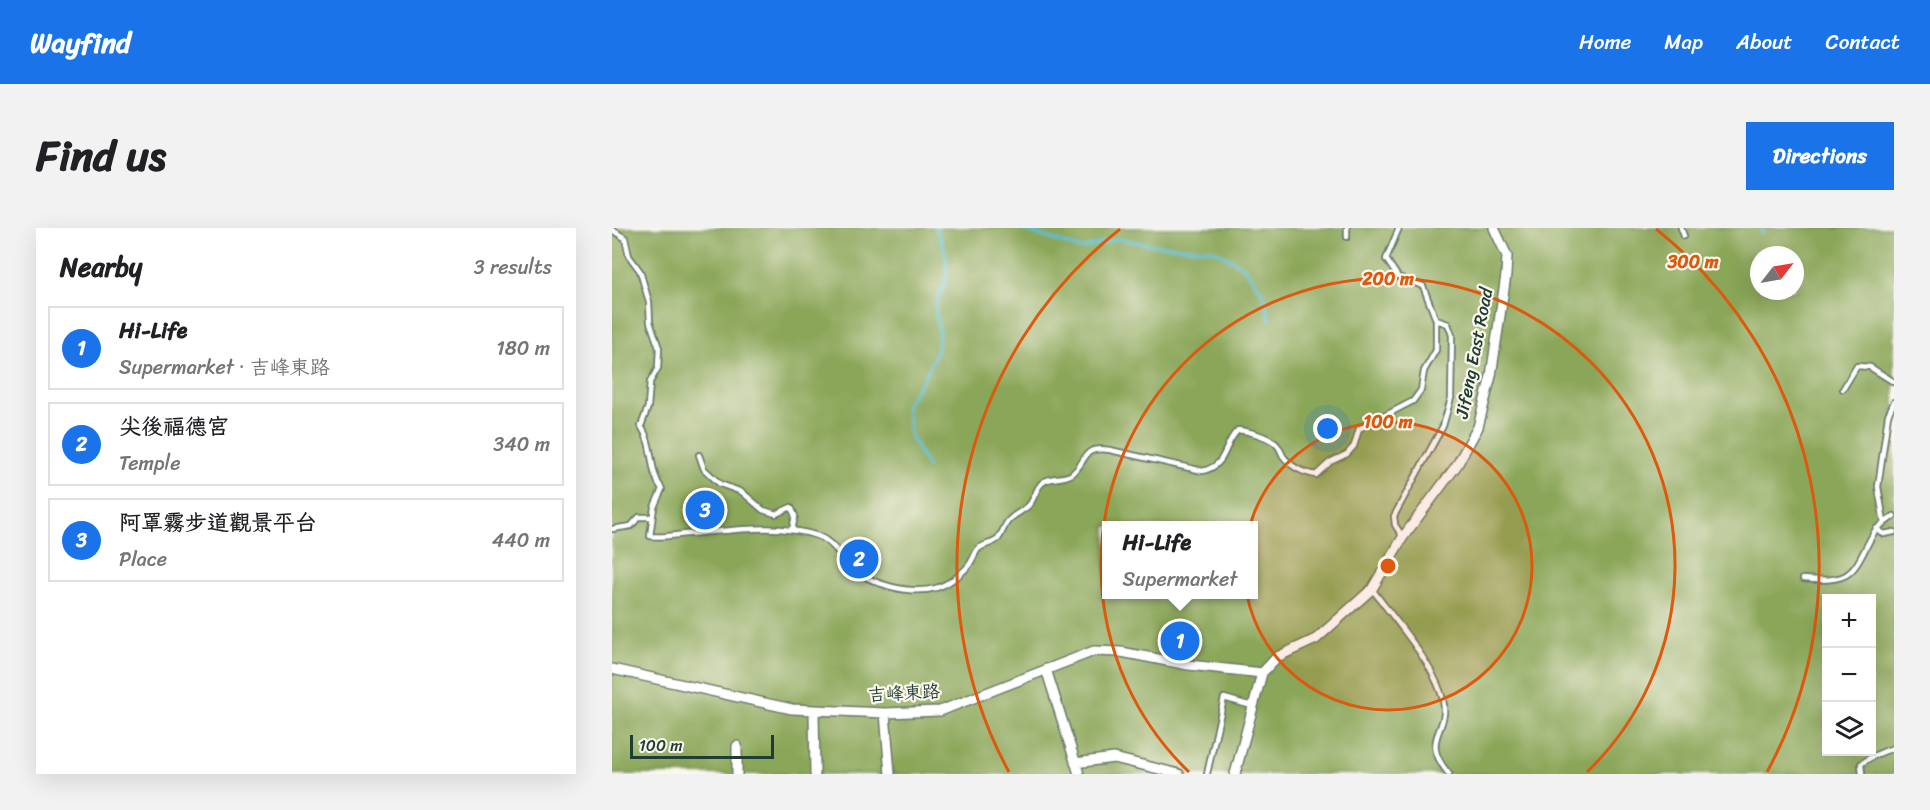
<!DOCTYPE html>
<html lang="en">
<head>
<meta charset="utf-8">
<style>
	body { margin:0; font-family:Sriracha,"LXGW WenKai TC",sans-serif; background:#f2f2f2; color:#202124 }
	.controls { position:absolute; right:18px; bottom:18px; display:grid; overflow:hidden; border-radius:0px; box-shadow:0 6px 24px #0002 }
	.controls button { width:54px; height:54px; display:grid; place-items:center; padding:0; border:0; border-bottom:2px solid #e0e0e0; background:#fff; color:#202124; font:30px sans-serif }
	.compass { position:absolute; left:1138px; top:18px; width:54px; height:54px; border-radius:50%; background:#fff; box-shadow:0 6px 24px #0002; rotate:59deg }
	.scale { position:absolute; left:18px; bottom:15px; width:144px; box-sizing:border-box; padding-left:6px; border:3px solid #1f3d34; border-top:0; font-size:16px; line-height:21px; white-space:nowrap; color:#1f3d34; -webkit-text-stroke:4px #fbf7ec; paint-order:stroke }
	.you { position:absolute; left:716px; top:201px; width:21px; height:21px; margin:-15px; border:4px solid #fff; border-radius:50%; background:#1a73e8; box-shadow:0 0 0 9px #1a73e833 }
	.badge { display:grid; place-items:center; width:39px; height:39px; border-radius:50%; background:#1a73e8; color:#fff; font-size:20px; font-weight:700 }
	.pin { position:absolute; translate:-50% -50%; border:3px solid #fff; box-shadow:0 2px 6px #0006 }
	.popup { position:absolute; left:490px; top:293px; width:156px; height:78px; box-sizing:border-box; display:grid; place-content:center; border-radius:0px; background:#fff; filter:drop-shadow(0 2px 4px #0005); font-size:20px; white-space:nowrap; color:#757577 }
	.popup b { font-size:22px; color:#202124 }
	.popup::after { content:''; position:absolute; left:50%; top:100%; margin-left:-12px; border:12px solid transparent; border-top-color:#fff }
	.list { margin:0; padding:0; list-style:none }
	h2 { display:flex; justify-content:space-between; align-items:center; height:78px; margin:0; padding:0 24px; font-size:26px }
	h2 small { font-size:20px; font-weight:400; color:#757577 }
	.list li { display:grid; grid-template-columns:39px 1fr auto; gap:18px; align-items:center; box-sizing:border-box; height:84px; margin:0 12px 12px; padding:0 12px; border:2px solid #e0e0e0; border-radius:0px }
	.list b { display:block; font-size:22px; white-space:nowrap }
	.list p { margin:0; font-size:20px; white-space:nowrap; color:#757577 }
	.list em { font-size:20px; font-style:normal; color:#757577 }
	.icon { flex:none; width:33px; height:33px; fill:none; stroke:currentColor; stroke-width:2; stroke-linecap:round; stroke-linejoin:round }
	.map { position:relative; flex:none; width:1282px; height:546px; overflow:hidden; border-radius:0px }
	header { display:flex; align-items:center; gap:36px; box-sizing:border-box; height:84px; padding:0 30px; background:#1a73e8; color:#fff }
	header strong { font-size:28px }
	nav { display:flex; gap:33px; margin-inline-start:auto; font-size:21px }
	.intro { display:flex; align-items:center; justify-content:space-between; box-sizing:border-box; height:144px; padding:0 36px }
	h1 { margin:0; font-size:42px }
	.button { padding:15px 27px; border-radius:0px; background:#1a73e8; color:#fff; font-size:21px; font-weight:700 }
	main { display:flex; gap:36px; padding:0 36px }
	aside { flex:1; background:#fff; border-radius:0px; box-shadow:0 6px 24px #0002 }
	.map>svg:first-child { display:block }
	.forest { fill:#8aa659; stroke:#547246; stroke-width:1.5; fill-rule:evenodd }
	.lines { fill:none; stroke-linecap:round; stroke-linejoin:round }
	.stream { stroke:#56bfd3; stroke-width:3 }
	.building { fill:#ee9b94 }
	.service-casing { stroke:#6a796c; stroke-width:8 }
	.minor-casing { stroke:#6a796c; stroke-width:12 }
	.service { stroke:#fff; stroke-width:4.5 }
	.minor { stroke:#fff; stroke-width:9 }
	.ring { fill:none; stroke:#de580e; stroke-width:3 }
	.labels { text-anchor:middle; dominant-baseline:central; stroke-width:4.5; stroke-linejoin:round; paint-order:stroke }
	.street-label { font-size:18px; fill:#1f3d34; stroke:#fbf7ec }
	.centre { fill:#de580e; stroke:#fbf7ec; stroke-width:3 }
	.ring-label { font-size:18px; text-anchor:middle; font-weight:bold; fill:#de580e; stroke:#fbf7ec; stroke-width:4.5; stroke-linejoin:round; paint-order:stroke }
</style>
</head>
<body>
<header>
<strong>Wayfind</strong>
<nav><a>Home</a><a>Map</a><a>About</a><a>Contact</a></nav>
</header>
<div class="intro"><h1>Find us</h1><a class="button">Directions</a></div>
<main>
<aside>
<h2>Nearby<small>3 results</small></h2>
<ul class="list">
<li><span class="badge">1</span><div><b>Hi-Life</b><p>Supermarket · 吉峰東路</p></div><em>180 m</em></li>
<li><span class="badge">2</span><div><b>尖後福德宮</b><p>Temple</p></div><em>340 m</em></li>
<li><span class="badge">3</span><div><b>阿罩霧步道觀景平台</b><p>Place</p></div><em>440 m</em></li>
</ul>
</aside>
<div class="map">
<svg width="1282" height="546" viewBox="0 0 1282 546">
	<rect width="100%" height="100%" fill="#fbf7ec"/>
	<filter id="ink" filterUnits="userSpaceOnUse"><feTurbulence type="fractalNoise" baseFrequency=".0167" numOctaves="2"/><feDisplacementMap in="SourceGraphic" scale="12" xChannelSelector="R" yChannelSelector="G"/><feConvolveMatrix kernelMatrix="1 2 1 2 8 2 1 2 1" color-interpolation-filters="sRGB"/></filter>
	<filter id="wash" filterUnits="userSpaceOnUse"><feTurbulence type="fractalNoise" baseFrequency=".008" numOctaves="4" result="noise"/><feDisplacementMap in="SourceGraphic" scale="24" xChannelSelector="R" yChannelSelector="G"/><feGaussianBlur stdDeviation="1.35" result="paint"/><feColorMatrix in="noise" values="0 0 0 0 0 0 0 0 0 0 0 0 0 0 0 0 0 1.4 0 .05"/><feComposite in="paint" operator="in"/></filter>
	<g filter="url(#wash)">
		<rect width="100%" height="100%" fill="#f6e9d3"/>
		<path class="forest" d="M0,0H1282V546H0ZM1147,27H1183V63H1147ZM494,298H642V366H494ZM1214,370H1260V524H1214Z"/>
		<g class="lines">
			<path class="stream" d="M407,0L469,21L506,11L542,17L602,22L632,39L651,65L658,92
				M1150,0V5
				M316,239L299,209L294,177C308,156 326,133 327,107C328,97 322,85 324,75C326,69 330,64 332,58C339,38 332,18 324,0"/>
		</g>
		<g id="blocks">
			<path class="building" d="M90,279L98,281V283L102,284L101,287L89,285V282L86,281Z
				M247,321L257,331L249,341L237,329Z
				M557,399L583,404L578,427L553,422Z"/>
		</g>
	</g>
	<g filter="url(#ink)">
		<use href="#blocks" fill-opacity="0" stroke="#6a796c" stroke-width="1.5"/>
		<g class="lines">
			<defs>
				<path id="service" d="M735,0V9
					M1069,0L1072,8
					M0,2L13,10L17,28L28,43L37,74L38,94L47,120L46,140L38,154L36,179L29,198C43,220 36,242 50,261L42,279L38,308C50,310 62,307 74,306C117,303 165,294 206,308C220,313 228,328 239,338C258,357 298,367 324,360C335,357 350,346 357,337C361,332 362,326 366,321C371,316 381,316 386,311C391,305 392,296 398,291C403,286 411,283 416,278C423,272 423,261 430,255C438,248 451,252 460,246C477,232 468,218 498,222L591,243C617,236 610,217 626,202C637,203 654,208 663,215C667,218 669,224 671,228C679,239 692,245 704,247L718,234L735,226L742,218L747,201L801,173L809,162L812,143L824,122V92L811,58L786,49L774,31L787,0
					M1231,161L1245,138L1258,139L1282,154
					M87,227L92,241L108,256L130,264L151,282L164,286L179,279L183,288L180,302
					M1282,288L1264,301L1272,306L1282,304
					M1272,294L1266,259L1276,187L1282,174
					M0,301L19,298L27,289H40
					M791,309L783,297L782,288L831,198L839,170L840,107L836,96L824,92
					M1191,351C1246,356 1240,342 1264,301
					M760,361C782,391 817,430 829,465C843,504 804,507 837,546
					M595,546L612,470L640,478
					M1250,546L1249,536C1259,528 1269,524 1282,520"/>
				<path id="minor" d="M0,441L180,481L273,485L328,483L482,423L509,424L577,437L650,445
					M434,441L467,546
					M202,482L203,546
					M273,485L278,546
					M125,518V546
					M463,535L502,530L567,546
					M623,546L650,445L665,429L704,411L760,361L791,309L845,237L866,199L879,148L894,47L895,28L882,0"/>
			</defs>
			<use href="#service" class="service-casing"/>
			<use href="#minor" class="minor-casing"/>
			<use href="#service" class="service"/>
			<use href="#minor" class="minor"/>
		</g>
	</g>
	<circle cx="776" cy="338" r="144" fill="#de580e" fill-opacity=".12"/>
	<g class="ring">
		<circle cx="776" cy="338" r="144"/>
		<path d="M577 544A287 287 0 1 1 975 544"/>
		<path d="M397 544A431 431 0 0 1 508 1M1044 1A431 431 0 0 1 1155 544"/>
	</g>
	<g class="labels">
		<g class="street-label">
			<text transform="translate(862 125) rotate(-79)">Jifeng East Road</text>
			<text transform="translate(292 465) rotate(-3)">吉峰東路</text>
		</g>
	</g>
	<circle cx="776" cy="338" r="9" class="centre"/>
	<g class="ring-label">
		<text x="1081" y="40">300 m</text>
		<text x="776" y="57">200 m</text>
		<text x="776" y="200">100 m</text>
	</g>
</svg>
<div class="controls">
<button>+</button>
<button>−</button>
<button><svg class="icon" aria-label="layers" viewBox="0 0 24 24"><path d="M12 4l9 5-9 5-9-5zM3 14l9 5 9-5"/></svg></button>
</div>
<svg class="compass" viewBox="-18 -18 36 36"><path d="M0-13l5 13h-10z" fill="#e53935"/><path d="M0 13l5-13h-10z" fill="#757577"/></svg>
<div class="scale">100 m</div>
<div class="you"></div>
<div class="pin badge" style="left:568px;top:413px">1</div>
<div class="popup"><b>Hi-Life</b>Supermarket</div>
<div class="pin badge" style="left:247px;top:331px">2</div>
<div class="pin badge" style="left:93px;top:282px">3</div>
</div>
</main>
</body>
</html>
